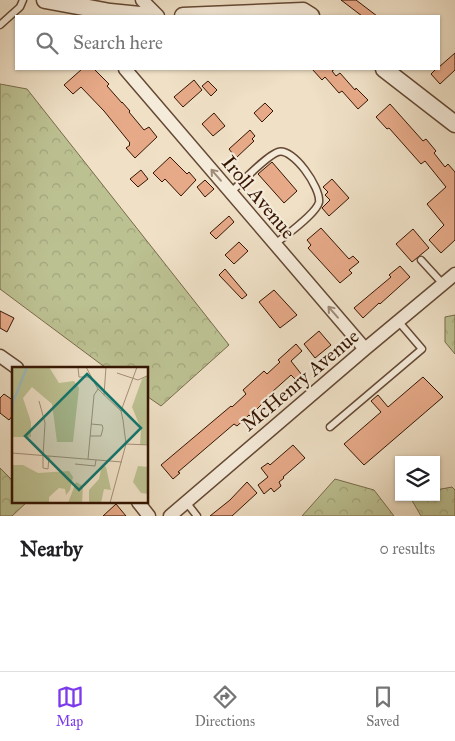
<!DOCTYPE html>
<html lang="en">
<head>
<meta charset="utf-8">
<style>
	body { margin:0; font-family:"IM FELL Great Primer",serif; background:#f2f2f2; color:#202124 }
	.controls { position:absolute; right:15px; bottom:15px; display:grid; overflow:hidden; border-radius:0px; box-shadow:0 1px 4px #0004 }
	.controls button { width:45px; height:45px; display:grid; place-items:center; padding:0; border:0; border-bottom:1px solid #e0e0e0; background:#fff; color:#202124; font:25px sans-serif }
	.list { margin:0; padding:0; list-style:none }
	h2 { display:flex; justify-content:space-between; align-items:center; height:65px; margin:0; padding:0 20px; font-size:21px }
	h2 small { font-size:16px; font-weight:400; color:#757577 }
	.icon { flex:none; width:28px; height:28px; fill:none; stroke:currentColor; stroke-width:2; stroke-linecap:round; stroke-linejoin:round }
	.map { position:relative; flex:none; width:455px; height:516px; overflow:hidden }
	.search { position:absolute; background:#fff; box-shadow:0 1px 4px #0004; left:15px; right:15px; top:15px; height:55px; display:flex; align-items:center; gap:12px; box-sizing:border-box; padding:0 18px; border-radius:0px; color:#757577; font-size:19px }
	.sheet { height:155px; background:#fff }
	nav { display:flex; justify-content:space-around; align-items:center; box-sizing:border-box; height:70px; border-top:1px solid #e0e0e0; background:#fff; font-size:14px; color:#757577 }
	nav a { display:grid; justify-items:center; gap:2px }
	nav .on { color:#7c3aed }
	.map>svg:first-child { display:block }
	.forest { fill:url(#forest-crowns); stroke:#786b4a }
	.building { fill:#e7aa89; stroke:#351502 }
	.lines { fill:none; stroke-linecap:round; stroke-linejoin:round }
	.service-casing { stroke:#644833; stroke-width:9 }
	.minor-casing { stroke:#644833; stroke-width:15 }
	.tertiary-casing { stroke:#644833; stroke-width:19 }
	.service { stroke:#f5ebda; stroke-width:6 }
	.minor { stroke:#f5ebda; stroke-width:12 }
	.tertiary { stroke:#f5ebda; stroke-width:16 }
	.oneway { stroke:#9f8b79 }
	.labels { text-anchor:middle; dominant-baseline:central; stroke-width:4.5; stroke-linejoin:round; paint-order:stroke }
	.street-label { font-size:20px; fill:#351502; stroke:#f5ebda }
	.inset-river { fill:none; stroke:#9dbbbe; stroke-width:2.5 }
	.inset-road { fill:none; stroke:#a58f78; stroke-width:1 }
	.view { fill:#0f766e; fill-opacity:0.15; stroke:#0f766e; stroke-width:2.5 }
	.inset-edge { fill:none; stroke:#351502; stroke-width:2.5 }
</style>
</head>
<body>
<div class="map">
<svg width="455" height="516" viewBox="0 0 455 516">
	<defs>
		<pattern id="forest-crowns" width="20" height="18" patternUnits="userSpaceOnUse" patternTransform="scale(1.25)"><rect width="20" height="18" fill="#bcc192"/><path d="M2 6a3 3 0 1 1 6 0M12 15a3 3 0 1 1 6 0" fill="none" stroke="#a2a57c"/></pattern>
	</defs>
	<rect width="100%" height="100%" fill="#efe0c6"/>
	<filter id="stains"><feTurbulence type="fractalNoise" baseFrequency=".004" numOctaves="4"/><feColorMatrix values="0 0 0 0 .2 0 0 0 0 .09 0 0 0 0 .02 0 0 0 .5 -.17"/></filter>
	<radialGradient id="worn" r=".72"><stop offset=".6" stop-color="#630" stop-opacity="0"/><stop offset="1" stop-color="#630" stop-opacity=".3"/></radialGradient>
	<path class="forest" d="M0,84L27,89L229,345L161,406L148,397V368H106L0,289Z
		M455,315V354L445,342V317Z
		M0,468L14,482V502H27L12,516H0Z
		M335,479L374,490L394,516H302Z
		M452,487L455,490V516H421L410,497H436V490Z"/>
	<path class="building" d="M341,0H356L377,16H362Z
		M455,53V70L440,84L431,74L436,69H439V67Z
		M82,69H94L109,84L107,86L122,103V102L130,111L129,112L144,130L149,127L157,137L135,158L126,148L130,145L129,144L130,143L104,111L81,87L73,94L64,85Z
		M312,69H335L332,71L336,76L340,73L355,90L356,88L368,100L358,109L342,91L339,93L325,77L322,80Z
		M194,80L202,90L183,107L174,97Z
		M208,81L217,90L211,96L202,86Z
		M265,103L273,111L262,122L254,113Z
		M390,104L423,141L426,139L436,151L434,153L445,167L448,164L455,172V240L441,253L429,240L444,225L427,204L446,187L425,161L421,164L389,128L387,129L376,117Z
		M214,113L225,126L213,136L202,124Z
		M250,130L255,136L252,139L254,141L236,158L229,149Z
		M170,157L187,174L189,172L196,180L181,196L165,179L162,182L153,173Z
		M272,162L297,191L284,203L258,174Z
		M141,170L148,179L138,187L130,179Z
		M332,179L349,198L329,216L322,208L330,200L325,195L328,192L323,187Z
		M205,180L214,189L205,197L197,187Z
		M229,216L234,222L216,239L210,233Z
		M321,228L349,259L353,256L359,262L349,270L352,273L340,283L308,248L311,245L307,240Z
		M413,229L429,248L412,262L396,244Z
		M239,242L248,251L234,264L225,255Z
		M400,266L410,277L380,304L379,303L363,318L354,308L391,277L389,275Z
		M225,269L247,295L242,299L219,275Z
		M274,290L297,315L280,328L259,302Z
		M0,311L14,318L7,332L0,328Z
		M319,331L331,345L315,358L304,344Z
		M296,344L302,351L291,361L302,375L296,380L291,375L272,392L273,393L250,416L249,415L237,426L234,424L178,472L180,473L173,479L161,465L231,406L232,407L246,394L243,390L264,371L267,374L280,362L278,360Z
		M423,377L443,397L364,465L344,444L381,412L371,401L378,395L388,407Z
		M4,394L14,401V414L9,420L0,413V398Z
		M293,445L305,458L283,477L284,478L279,482L281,486L274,492L271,488L264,494L258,485L268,477L261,468L268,463L270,465Z
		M247,482L257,493L232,516H210L230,500Z
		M116,504L126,516H103Z"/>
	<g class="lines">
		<defs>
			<path id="service" d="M0,25L20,7L23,0
				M231,192C241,183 266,156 278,152C293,147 321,188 319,202C317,213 285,236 275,244
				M421,260L443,284
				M330,427L422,349L398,321
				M186,502L197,516"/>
			<path id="minor" d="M142,0L158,16
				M125,69L365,349
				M0,356L17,368
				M138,502L149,516
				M170,516L365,349L455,274"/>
			<path id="tertiary" d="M45,0L110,12L150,16
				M183,16L303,11L311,16
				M384,69L455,124"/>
		</defs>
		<use href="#service" class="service-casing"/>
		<use href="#minor" class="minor-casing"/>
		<use href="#tertiary" class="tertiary-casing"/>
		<use href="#service" class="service"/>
		<use href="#minor" class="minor"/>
		<use href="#tertiary" class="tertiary"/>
	</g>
	<defs><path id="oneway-shaft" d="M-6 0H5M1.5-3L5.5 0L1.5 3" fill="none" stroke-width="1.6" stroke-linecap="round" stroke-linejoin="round" transform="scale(1.25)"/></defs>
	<g class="oneway">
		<use href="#oneway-shaft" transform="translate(216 175) rotate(-131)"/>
		<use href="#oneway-shaft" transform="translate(333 312) rotate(-131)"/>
	</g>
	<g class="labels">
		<g class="street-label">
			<text transform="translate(259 197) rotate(50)">Iroll Avenue</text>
			<text transform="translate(300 380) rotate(-40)">McHenry Avenue</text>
		</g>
	</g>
	<g transform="translate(12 367)">
		<rect width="136" height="136" fill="#efe0c6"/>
		<path d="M0,0H37L47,16L62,14L67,21L61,75H45L40,37L20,20L11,31L19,55V70H0ZM136,8V78H128L129,62L120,40L130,12ZM0,98H11L26,106L57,104L61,110L58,123L54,128L53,122L47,121L37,130V136H0ZM90,98L94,100L99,123L92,122L89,136H77V123L87,112ZM126,99L136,100V127L129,126L121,115ZM64,115L71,119L70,136H56Z" fill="#bcc192"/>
		<path class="inset-river" d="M0,47L1,35L15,0"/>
		<path class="inset-road" d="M66,0L67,10H78M74,0L86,22L109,44L111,53L114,77L98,136M105,6L126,13L137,8M92,28L94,0M27,34L33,56L31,89M109,44L125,0M78,69H89L91,61L90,58L79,57M114,77L137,78M0,86L110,95M31,89V101L36,102L37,89M76,92L82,28L86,22M63,97L83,99L84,93"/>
		<path class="view" d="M75,7L129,61L67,123L13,69Z"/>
		<rect width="136" height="136" class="inset-edge"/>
	</g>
	<rect width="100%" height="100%" filter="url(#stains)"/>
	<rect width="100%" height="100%" fill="url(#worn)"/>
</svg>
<div class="controls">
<button><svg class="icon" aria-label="layers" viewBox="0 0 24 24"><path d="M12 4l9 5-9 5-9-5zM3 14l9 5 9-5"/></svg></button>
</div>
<div class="search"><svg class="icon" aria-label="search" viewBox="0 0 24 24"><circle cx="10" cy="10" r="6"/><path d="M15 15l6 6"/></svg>Search here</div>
</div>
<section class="sheet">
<h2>Nearby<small>0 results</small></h2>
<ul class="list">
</ul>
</section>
<nav>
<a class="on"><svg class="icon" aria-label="map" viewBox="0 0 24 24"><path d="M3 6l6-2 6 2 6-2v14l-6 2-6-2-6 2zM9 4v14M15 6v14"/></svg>Map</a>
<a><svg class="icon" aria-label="directions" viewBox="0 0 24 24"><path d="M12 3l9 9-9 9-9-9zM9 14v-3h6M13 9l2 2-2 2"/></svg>Directions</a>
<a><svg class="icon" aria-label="saved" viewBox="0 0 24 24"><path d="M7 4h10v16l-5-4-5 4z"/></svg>Saved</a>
</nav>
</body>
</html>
